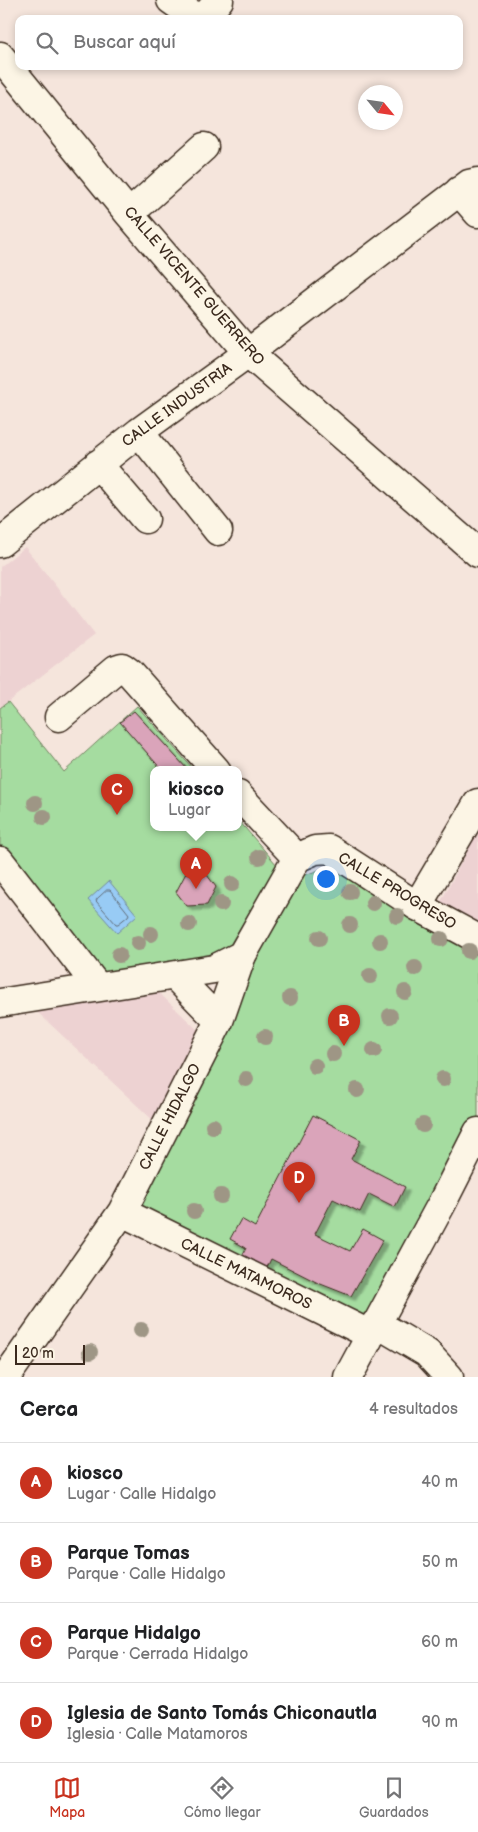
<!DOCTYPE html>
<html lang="es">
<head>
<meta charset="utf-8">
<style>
	body { margin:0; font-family:"Balsamiq Sans",sans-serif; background:#f6f6f6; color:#202124 }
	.compass { position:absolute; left:358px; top:85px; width:45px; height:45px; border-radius:50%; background:#fff; box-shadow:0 2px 8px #0003; rotate:119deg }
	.scale { position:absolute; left:15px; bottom:12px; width:70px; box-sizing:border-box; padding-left:5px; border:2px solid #3b2a1e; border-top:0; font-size:14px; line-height:18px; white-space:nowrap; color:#3b2a1e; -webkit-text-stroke:4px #fcf5e5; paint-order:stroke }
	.you { position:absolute; left:325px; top:878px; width:18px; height:18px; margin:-12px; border:4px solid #fff; border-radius:50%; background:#1a73e8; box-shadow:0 0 0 8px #1a73e833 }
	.badge { display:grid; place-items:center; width:32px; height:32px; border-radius:50%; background:#c8321e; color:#fff; font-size:16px; font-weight:700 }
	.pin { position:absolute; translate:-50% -41px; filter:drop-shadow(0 1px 2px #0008) }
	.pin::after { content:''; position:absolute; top:26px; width:18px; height:15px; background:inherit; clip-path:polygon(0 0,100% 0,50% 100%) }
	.popup { position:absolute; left:150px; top:766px; width:92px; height:65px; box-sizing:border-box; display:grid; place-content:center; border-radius:10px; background:#fff; filter:drop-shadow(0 1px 4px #0005); font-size:16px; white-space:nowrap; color:#757577 }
	.popup b { font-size:19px; color:#202124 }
	.popup::after { content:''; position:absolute; left:50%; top:100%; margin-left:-10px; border:10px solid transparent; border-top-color:#fff }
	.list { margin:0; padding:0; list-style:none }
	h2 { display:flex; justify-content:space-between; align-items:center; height:65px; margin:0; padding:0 20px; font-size:21px }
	h2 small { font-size:16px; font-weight:400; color:#757577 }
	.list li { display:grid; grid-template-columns:32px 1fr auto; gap:15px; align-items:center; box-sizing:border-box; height:80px; padding:0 20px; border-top:1px solid #e0e0e0 }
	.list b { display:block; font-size:19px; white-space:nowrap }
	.list p { margin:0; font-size:16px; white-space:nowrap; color:#757577 }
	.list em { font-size:16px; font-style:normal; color:#757577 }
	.icon { flex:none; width:28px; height:28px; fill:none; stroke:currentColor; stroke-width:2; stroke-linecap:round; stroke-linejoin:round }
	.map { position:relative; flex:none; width:478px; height:1377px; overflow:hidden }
	.search { position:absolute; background:#fff; box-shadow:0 2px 8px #0003; left:15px; right:15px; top:15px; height:55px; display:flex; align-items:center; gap:12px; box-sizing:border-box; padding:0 18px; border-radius:10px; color:#757577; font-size:19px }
	.sheet { height:385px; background:#fff }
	nav { display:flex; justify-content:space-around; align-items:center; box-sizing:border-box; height:70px; border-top:1px solid #e0e0e0; background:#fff; font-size:14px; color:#757577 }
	nav a { display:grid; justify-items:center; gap:2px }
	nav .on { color:#c8321e }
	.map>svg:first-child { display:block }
	.built { fill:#edd2d2 }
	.green { fill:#a5dca0; stroke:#70835f }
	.water { fill:#98cbf5; stroke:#738b9f }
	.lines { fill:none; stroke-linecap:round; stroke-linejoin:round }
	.shore { stroke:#606a74; stroke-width:1 }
	.building { fill:#daa4ba; stroke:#3b2a1e; filter:url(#shadow) }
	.minor-casing { stroke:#3b2a1e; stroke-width:31 }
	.secondary-casing { stroke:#3b2a1e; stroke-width:31 }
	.minor { stroke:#fcf5e5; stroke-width:28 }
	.secondary { stroke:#fcf5e5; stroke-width:28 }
	.tree { fill:#9e9685 }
	.labels { text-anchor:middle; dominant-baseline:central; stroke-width:4; stroke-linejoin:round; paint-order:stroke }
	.street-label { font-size:15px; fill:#3b2a1e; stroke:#fcf5e5 }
</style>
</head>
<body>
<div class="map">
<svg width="478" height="1377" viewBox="0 0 478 1377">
	<defs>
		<filter id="shadow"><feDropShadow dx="4.5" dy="4.5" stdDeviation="1" flood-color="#0004"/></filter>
	</defs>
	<rect width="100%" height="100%" fill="#f5e5dc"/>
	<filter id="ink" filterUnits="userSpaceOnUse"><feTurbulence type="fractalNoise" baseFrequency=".02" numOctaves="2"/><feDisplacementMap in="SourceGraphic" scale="10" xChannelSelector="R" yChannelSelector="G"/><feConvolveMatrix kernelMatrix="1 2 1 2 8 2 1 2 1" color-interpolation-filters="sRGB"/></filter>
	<g filter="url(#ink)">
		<path class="built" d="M25,547L94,635L0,708V567Z
			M478,831V932L437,909Z
			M154,988L205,1037L157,1124L33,1008Z"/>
		<path class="green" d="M8,702L64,772L137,706L194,770H154V828H238L239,821L277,865L224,955L88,977L0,858V708Z
			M325,868L332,869L478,946V1123L371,1335L124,1215L249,969L299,877Z"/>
		<path class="water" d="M109,881L137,915L117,933L88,900Z"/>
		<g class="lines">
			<path class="shore" d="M107,890H110L129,914L128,916L118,924H116L96,901L97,899Z"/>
		</g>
		<path class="building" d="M134,711L188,770H162L120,722Z
			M204,871L216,887L207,905L187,906L176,892L186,873Z
			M313,1115L361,1140L351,1159L405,1187L395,1207L369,1194L360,1212L333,1199L315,1234L350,1251L363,1229L383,1240L351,1296L318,1283L271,1259L262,1278L237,1266L246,1248L230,1239L241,1219L255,1227Z"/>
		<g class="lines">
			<defs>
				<path id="minor" d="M171,0L191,14L201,17L209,12L219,0
					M0,56L129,214L248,353L478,553
					M459,191L478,213
					M129,214L204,147
					M139,432L218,531
					M98,464L145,519
					M0,543L139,432L248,353L469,184L478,182
					M59,717L116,669L122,667L130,673L216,770
					M238,795L297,858
					M0,861L97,986
					M417,906L478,939
					M175,976L219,1021
					M122,1212L371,1335
					M376,1323L427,1353L449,1377
					M6,1377L122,1212L219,1021L242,955
					M348,1377L441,1205L478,1132"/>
				<path id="secondary" d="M0,1003L214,969L242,955L297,858L315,850L329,849L417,906L478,803"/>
			</defs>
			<use href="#minor" class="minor-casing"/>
			<use href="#secondary" class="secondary-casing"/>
			<use href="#minor" class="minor"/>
			<use href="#secondary" class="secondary"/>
		</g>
		<g class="tree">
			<circle cx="35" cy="803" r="8"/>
			<circle cx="44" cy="817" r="8"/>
			<circle cx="259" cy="857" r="8"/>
			<circle cx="232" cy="884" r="8"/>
			<circle cx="350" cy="892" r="8"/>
			<circle cx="373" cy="903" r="8"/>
			<circle cx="221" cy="904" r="8"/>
			<circle cx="397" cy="916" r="8"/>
			<circle cx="189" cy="924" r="8"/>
			<circle cx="350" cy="925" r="8"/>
			<circle cx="151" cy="934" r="8"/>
			<circle cx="319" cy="938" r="8"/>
			<circle cx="441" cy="939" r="8"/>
			<circle cx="380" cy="941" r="8"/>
			<circle cx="138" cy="943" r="8"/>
			<circle cx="469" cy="951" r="8"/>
			<circle cx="119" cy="955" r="8"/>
			<circle cx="415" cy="968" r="8"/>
			<circle cx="370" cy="976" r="8"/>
			<circle cx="405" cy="992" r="8"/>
			<circle cx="290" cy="998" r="8"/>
			<circle cx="390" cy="1016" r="8"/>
			<circle cx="345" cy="1028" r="8"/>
			<circle cx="265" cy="1037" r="8"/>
			<circle cx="374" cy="1050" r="8"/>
			<circle cx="333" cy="1054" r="8"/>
			<circle cx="315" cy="1066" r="8"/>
			<circle cx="246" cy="1079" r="8"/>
			<circle cx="443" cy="1079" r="8"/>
			<circle cx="357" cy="1090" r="8"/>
			<circle cx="423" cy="1125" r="8"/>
			<circle cx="213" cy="1126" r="8"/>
			<circle cx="221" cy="1196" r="8"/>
			<circle cx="194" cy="1211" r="8"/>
			<circle cx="141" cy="1330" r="8"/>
			<circle cx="90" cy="1352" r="8"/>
		</g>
	</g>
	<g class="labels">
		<g class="street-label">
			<text transform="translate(194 286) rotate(49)">CALLE VICENTE GUERRERO</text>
			<text transform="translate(177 405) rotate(-36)">CALLE INDUSTRIA</text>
			<text transform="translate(397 891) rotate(31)">CALLE PROGRESO</text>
			<text transform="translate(170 1117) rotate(-63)">CALLE HIDALGO</text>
			<text transform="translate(246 1274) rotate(26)">CALLE MATAMOROS</text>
		</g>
	</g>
</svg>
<svg class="compass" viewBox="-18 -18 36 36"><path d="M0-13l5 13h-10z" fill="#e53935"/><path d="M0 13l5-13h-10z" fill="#757577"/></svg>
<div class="scale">20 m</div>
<div class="you"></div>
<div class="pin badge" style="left:196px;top:889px">A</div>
<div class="popup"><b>kiosco</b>Lugar</div>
<div class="pin badge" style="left:344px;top:1046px">B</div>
<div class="pin badge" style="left:117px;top:815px">C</div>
<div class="pin badge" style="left:299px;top:1203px">D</div>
<div class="search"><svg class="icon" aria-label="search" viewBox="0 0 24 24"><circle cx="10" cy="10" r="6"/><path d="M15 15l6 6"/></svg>Buscar aquí</div>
</div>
<section class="sheet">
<h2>Cerca<small>4 resultados</small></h2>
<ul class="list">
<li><span class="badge">A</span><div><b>kiosco</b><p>Lugar · Calle Hidalgo</p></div><em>40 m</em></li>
<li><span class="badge">B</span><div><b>Parque Tomas</b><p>Parque · Calle Hidalgo</p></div><em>50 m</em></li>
<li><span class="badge">C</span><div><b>Parque Hidalgo</b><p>Parque · Cerrada Hidalgo</p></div><em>60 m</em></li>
<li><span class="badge">D</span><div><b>Iglesia de Santo Tomás Chiconautla</b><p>Iglesia · Calle Matamoros</p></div><em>90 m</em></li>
</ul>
</section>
<nav>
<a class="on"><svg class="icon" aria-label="map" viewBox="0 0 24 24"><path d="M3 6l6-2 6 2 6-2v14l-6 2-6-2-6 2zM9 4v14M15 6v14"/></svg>Mapa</a>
<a><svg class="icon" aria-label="directions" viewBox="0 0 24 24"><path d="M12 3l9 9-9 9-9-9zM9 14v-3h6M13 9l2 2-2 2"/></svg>Cómo llegar</a>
<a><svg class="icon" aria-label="saved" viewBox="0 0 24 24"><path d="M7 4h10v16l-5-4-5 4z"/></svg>Guardados</a>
</nav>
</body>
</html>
